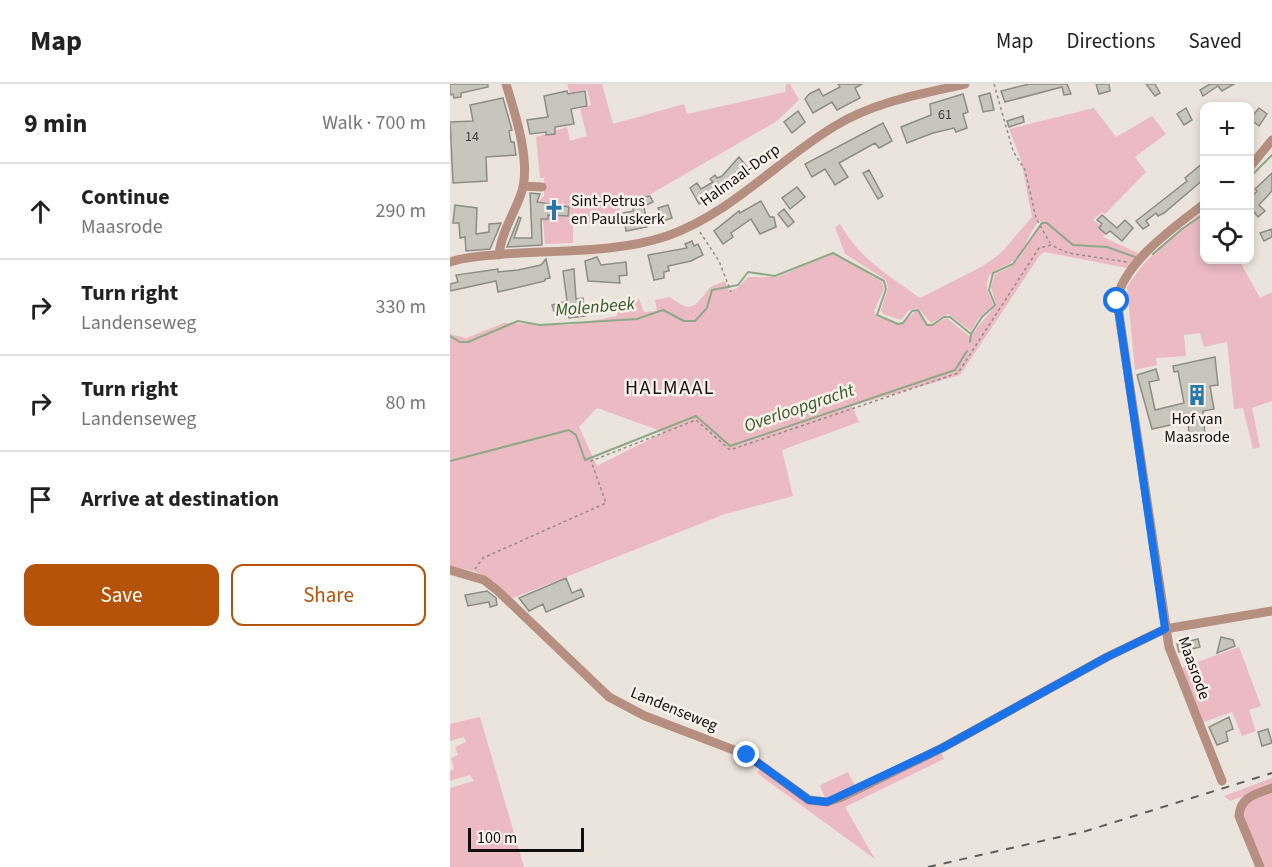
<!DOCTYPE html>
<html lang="en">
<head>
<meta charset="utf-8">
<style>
	body { margin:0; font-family:"Source Sans 3",sans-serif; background:#f6f6f6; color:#222 }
	.controls { position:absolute; right:18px; top:18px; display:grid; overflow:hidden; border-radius:12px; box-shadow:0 3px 9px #0003 }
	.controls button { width:54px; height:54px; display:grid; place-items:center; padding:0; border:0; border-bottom:2px solid #e0e0e0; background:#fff; color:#222; font:30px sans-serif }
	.scale { position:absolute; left:18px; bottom:15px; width:116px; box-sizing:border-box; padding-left:6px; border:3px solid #110f0d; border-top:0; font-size:16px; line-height:21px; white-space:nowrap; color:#110f0d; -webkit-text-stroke:4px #f8f1e9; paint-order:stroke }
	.stop { position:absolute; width:18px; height:18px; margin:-14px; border:4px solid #1a73e8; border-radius:50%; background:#fff }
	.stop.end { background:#1a73e8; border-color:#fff; box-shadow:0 2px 6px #0008 }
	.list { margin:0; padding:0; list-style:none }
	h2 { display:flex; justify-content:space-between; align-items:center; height:78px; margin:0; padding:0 24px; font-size:26px }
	h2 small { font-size:20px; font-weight:400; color:#767676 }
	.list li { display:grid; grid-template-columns:39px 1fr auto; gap:18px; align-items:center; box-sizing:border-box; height:96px; padding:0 24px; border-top:2px solid #e0e0e0 }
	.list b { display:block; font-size:22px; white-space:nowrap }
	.list p { margin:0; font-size:20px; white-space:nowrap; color:#767676 }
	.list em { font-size:20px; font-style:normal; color:#767676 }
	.actions { display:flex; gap:12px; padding:18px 24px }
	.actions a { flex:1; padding:14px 0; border:2px solid #b45309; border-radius:12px; text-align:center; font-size:21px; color:#b45309 }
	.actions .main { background:#b45309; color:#fff }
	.icon { flex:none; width:33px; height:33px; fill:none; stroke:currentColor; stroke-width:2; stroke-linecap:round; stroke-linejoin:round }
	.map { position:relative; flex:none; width:822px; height:783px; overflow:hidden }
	header { display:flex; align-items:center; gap:36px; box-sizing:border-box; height:84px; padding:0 30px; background:#fff; border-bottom:2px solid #e0e0e0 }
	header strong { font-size:28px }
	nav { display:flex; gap:33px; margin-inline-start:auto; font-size:21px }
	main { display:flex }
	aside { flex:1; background:#fff }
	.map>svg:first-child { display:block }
	.green { fill:#ebbac3; fill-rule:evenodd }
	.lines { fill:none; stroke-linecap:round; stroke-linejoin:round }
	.stream { stroke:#8da987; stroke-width:2 }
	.building { fill:#c6c6bd; stroke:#8d8d84; stroke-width:1.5 }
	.path { stroke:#928d88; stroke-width:1.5; stroke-dasharray:3 3; stroke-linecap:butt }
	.minor { stroke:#b78f81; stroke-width:9 }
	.rail { stroke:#605c58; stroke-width:2; stroke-dasharray:8 8; stroke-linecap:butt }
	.route { stroke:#1a73e8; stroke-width:8 }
	.labels { text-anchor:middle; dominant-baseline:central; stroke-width:5; stroke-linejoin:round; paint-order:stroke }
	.number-label { font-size:14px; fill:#3e3d39 }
	.street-label { font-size:16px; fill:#110f0d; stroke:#f8f1e9 }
	.poi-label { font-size:16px; fill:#110f0d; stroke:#f8f1e9; text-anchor:start }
	.water-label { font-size:18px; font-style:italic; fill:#315829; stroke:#f8f1e9 }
	.quarter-label { font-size:20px; letter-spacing:1.5px; fill:#110f0d; stroke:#f8f1e9 }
</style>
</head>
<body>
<header>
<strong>Map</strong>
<nav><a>Map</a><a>Directions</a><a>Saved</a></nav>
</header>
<main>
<aside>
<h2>9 min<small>Walk · 700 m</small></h2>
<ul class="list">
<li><svg class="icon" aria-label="ahead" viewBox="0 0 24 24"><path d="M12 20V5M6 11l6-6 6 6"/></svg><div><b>Continue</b><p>Maasrode</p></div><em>290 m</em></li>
<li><svg class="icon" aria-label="right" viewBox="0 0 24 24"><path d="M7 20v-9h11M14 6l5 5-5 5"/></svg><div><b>Turn right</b><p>Landenseweg</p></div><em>330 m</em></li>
<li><svg class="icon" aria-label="right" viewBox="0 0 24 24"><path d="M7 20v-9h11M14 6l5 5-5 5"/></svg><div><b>Turn right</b><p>Landenseweg</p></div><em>80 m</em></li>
<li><svg class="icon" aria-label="arrive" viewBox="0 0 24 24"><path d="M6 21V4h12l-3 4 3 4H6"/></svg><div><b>Arrive at destination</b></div></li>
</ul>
<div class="actions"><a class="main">Save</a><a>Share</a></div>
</aside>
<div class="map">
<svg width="822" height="783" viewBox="0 0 822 783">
	<rect width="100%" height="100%" fill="#ebe4dc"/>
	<path class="green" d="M117,0H152L163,40L234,20L237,30L335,8L336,0H340L349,16L327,37L192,115L169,113L170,137L123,140V159L95,160L93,138L85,126L87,119L94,112V94H90L86,53L117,43L120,57L137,52L130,25L141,21L137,5L120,10Z
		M644,24L666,53L702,32L716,50L685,73L696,88L655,130L652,128L643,136L657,146L653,153L690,170L677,184L595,168L590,171L510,291L402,322L409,338L332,366L343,412L275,430L63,514L27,488L0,482V250L16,254L54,239L120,241L167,232L169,220L174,216L189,215L194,228L207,227L205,216L220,213C242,230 244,223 258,206C261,201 270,200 275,197L279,206L286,205L298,193H328L383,169L432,198L434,205L424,227L427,233L451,240L467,226L479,242L497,234L519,252L522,250L546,221L541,203L545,190L561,183L567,177L591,139L589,136C581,147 576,161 567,173C558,185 535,183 537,204C538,210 542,215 543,221L528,235L521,247L498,230L481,239L468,224L458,227L451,236L433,230L431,226L438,204L436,196L395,170L385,143L390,140C411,176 437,190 470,214L533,182L551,169L582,133L571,76L559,45ZM147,324L214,348L147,382L129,343Z
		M754,127V176H789L810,214L822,208V317L802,324L810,363L803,365L793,324L784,325L777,258L754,263L750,249L734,251L736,272L706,274L707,281L685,286L677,203C696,172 726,148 754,127Z
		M789,563L811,622L799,626L806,647L792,652L782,628L751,639L731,584Z
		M30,633L74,783H0V704L24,697L20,691L0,697V687L4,685L1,674L8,671L5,663L16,658L14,653L0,657V640Z
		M491,668L494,675L395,723L425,775L307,689L312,683L363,720L377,719L370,701L398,688L405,702L435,687Z
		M822,694V702L780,717L774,712Z
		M822,706V783H812L792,728L800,715Z"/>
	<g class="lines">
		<path class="stream" d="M800,93L822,71
			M703,170L732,145L754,130
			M0,252L10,258H18L68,237L90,241L187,235L213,226L234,237H245L257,224L262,206L288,201L298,188L325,192L383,169L434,197L436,205L427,231L448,240L453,239L462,227L468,226L477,241H482L494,233H500L521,250L532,233L545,221L539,206L543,189L563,180L592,139H597L623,161L657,163L685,173
			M520,258L521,250
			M0,377L119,346L126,351L135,376L246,332L280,362L505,286L517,267"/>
	</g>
	<path class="building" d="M0,0H38V3L11,9V13L4,14L3,10L0,11Z
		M388,0H412L405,4L410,14L387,26L382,18L363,29L355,15L359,10L369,5L373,12L390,3Z
		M579,0H617L621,10L614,11L612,3L555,18L551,7Z
		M646,0H659L660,7L649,10Z
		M696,0H705L710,9L705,12Z
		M760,0H784L772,7L768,2L753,12L750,6Z
		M117,7L118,10L135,7L137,22L121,25L124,40L105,43V50L96,51V48L80,50L77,36L98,33L94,12Z
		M540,9L544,26L533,28L529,12Z
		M513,10L518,28L513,30L517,44L506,48L504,44L483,49L457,59L451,43L481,31L480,20Z
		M53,14L62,46L59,47L61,58H64L66,71L36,73L37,97L3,99L0,38L23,37L20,21Z
		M736,24L742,36L734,41L727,30Z
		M809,24L817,30L809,42L800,35Z
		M348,27L355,38L342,49L334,38Z
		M573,32L574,38L559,43L557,37Z
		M433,39L442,57L429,64L425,59L389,79L398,93L385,101L375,85L362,93L355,80Z
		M289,73L297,83L296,87L249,120L240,104L247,99L251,105L263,98L260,95L265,91L267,94L272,92Z
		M754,78V95L714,129L708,132L706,129L696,137L699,141L693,145L686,137L737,97L735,94Z
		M419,86L433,112L428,115L413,89Z
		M822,89V107L809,121L815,127L808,133L804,128L800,132V115L807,107L805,105Z
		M347,103L355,113L340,125L332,114Z
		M80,109L90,110L87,118L119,123L118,132L98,131V135H91L92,161L57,163L69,133L71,134L64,154H82Z
		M200,112L203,118L194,122L197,143L176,147L173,129L183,127L184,115Z
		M311,117L320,133H324L326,143L310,150L301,135L281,149L283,153L273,160L264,147L289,127L290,129Z
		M5,121L27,124L26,150L39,148V140L51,139L40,165L16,167L15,153L10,154L9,139H3Z
		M218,121L222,134L213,137L208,124Z
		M334,125L344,138L338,143L328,130Z
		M652,131L667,144L675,136L683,144L672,157L660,147L656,150L649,144L652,140L647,136Z
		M822,145V153L814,157L810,149Z
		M242,157L244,162L248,160L253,171L241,177L218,182L219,187L214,188V194L204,196L198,171L237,164L235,160Z
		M147,173L151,181L176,178L177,191L169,192L170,199L138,197L135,177Z
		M96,175L100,194L95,195V197L48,208L46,197L0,207V200L8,198L6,191L48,185V188L68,186L91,181Z
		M124,185L126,215L133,214L135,232L119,234L118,229L109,230L108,226L104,227L102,221L117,217L113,187Z
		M765,273L768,301L760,302L764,325L753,327L755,351L740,353L736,330L723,332L725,340L702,345L687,291L706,285L709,296L699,298L705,326L734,319L728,287L724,288L723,282Z
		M116,494L122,509L131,505L134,512L96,528L93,520L79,527L69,514Z
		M37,507L46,514L47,521L40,523L39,518L18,522L15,511Z
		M771,553L783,556L785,562L767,569Z
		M748,555L750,563L729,568L727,560Z
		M779,633L783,645L776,648L778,657L767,661L759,643Z
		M818,645L822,659L812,662L808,648Z"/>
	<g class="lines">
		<path class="path" d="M544,0L563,67L575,86L586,134L600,159
			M250,148L269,177L281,208
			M25,485L33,474L156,419L141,377L246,336L280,366L508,289L589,164L601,161L618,169L677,178"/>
		<path class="minor" d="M800,83L822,56
			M73,102L92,103
			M754,120C726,142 672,179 667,217L719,563L772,697
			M49,171C51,149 64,130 71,110C82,80 65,29 56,0
			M0,178C17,172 36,172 54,170C107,166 167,169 217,152C282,129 328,76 385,42C424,18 471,10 515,0
			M0,486L34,496L48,507L159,613L195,632L297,671L359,716L377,718L392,713L492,664L657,573L715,545L822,527
			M810,783L789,732C790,713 806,710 822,704"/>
		<path class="rail" d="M478,783L636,747L822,689"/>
	</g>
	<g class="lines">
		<path class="route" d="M297,671L359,716L377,718L492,664L657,573L715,545L667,217"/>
	</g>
	<defs>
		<symbol id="church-bare" viewBox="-9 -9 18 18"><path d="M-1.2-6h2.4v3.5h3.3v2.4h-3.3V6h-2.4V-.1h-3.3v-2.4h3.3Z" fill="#2a78aa" stroke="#f8f1e9" stroke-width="2.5" paint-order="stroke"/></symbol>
		<symbol id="building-bare" viewBox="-9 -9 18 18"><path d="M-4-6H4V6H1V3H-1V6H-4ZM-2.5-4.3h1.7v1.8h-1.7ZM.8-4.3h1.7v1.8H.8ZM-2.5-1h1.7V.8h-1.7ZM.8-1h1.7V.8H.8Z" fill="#2a78aa" stroke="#f8f1e9" stroke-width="2.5" paint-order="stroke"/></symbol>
	</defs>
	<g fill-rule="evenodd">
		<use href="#church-bare" x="89" y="111" width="30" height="30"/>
		<use href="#building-bare" x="732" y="296" width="30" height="30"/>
	</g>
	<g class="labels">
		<g class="number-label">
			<text x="495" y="31">61</text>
			<text x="22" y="53">14</text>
		</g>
		<g class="street-label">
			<text transform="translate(290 91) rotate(-36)">Halmaal-Dorp</text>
			<text transform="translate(744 584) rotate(70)">Maasrode</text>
			<text transform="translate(224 625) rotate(22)">Landenseweg</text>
		</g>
		<g class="poi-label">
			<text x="121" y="117">Sint-Petrus<tspan x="121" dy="18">en Pauluskerk</tspan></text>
			<text x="747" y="335" text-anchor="middle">Hof van<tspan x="747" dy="18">Maasrode</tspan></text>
		</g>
		<g class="water-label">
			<text transform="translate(145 223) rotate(-5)">Molenbeek</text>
			<text transform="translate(349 324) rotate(-19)">Overloopgracht</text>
		</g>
		<g class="quarter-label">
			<text x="220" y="304">HALMAAL</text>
		</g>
	</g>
</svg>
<div class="controls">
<button>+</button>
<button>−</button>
<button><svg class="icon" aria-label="locate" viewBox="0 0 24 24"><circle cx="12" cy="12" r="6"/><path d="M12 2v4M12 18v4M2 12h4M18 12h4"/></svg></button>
</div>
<div class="scale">100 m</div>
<div class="stop" style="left:667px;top:217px"></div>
<div class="stop end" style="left:297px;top:671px"></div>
</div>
</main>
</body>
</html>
